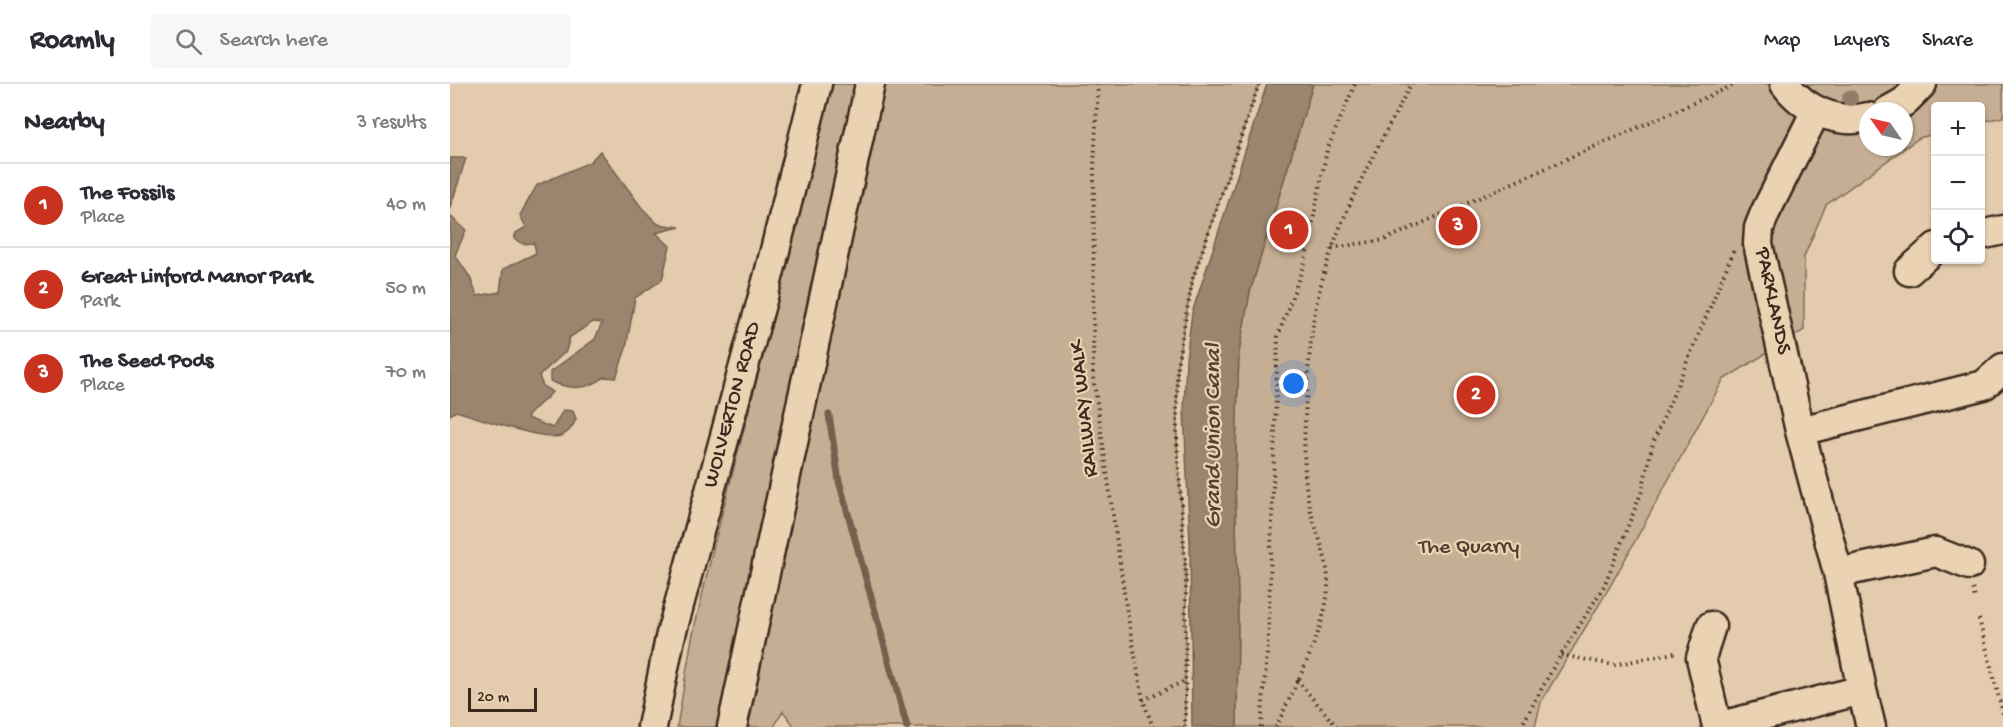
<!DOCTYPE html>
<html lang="en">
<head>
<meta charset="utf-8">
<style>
	body { margin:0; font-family:"Gochi Hand",sans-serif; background:#f7f7f7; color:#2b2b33 }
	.controls { position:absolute; right:18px; top:18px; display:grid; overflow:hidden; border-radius:6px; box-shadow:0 2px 4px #0004 }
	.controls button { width:54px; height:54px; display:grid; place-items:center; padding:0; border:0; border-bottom:2px solid #e1e1e2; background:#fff; color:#2b2b33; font:30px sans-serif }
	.compass { position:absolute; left:1409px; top:18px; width:54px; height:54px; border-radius:50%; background:#fff; box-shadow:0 2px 4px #0004; rotate:304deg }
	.scale { position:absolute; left:18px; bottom:15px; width:69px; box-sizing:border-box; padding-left:6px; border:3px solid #3b2a1e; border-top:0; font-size:16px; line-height:21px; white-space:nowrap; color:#3b2a1e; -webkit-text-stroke:4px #ebd2b3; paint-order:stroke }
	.you { position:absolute; left:844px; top:300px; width:21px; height:21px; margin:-15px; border:4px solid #fff; border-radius:50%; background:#1a73e8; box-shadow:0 0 0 9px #1a73e833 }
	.badge { display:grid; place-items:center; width:39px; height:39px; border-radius:50%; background:#c8321e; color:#fff; font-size:20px; font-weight:700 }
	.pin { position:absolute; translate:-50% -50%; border:3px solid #fff; box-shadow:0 2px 6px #0006 }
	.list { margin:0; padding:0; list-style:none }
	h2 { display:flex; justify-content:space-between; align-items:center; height:78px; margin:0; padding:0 24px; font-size:26px }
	h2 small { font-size:20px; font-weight:400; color:#7c7c81 }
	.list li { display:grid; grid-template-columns:39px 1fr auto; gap:18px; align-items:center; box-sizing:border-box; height:84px; padding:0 24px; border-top:2px solid #e1e1e2 }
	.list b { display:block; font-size:22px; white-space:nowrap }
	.list p { margin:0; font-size:20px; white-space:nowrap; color:#7c7c81 }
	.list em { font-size:20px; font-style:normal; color:#7c7c81 }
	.icon { flex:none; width:33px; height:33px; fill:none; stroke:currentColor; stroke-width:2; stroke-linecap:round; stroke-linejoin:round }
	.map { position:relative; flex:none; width:1553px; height:643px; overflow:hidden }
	header { display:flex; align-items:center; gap:36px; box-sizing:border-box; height:84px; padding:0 30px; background:#fff; border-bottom:2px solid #e1e1e2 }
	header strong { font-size:28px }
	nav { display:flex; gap:33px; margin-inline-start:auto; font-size:21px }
	.search { width:420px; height:54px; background:#f7f7f7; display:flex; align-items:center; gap:15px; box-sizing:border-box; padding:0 21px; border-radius:6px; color:#7c7c81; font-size:22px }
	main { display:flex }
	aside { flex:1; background:#fff }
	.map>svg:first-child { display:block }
	.green { fill:#c5ae93; stroke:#806c58; stroke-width:1.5; fill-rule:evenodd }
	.water { fill:#9a856e; stroke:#74614e; stroke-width:1.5 }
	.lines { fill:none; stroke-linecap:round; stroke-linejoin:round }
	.stream { stroke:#74614e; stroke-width:7 }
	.minor-casing { stroke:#3b2a1e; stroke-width:33 }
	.path { stroke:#3b2a1e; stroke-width:4; stroke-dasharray:1.5 4.5; stroke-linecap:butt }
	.minor { stroke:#ebd2b3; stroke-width:28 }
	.tree { fill:#937d68 }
	.labels { text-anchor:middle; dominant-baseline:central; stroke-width:4.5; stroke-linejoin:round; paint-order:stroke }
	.street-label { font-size:22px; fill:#3b2a1e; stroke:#ebd2b3 }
	.park-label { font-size:22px; fill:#503e30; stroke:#ebd2b3 }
	.water-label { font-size:24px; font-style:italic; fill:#534132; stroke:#ebd2b3 }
</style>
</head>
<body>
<header>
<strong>Roamly</strong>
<div class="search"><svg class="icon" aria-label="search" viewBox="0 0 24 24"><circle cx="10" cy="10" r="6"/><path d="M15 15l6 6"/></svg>Search here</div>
<nav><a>Map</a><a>Layers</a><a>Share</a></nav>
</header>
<main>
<aside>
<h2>Nearby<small>3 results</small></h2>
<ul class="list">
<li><span class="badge">1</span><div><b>The Fossils</b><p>Place</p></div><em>40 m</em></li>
<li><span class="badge">2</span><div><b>Great Linford Manor Park</b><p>Park</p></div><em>50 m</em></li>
<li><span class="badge">3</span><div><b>The Seed Pods</b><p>Place</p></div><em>70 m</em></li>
</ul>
</aside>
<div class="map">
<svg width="1553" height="643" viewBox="0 0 1553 643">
	<rect width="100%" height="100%" fill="#e4cbad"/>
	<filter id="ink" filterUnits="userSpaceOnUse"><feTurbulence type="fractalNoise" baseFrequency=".0167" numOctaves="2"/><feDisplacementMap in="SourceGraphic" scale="12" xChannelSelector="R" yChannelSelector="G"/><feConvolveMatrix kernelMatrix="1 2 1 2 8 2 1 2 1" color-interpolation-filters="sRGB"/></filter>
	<g filter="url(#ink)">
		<path class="green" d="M383,0H414L269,643H227L242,554L264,461Z
			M420,0H809L743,194L727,281V358L736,492L735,643H345L333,627L324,643H291Z
			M863,0H1553V33L1531,38L1530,22H1486L1485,50L1469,54L1376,121L1354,173V246L1273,296L1162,499L1091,618L1085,643H787L788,516L785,398L789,268L800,208ZM1418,27H1454V63H1418Z"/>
		<path class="water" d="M817,0H863L800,208L789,268L785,398L788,516L787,643H742L740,459L734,326L736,275L742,229Z
			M150,67L192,124L208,140L230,143L206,149L220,162L212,196L185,214L176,264L166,294L154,293C138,307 118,305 100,297V288L145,255L152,239L143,238L120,253L116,267L89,292L93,302L102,308C94,318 84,323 77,334L103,344L113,326L123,327L126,335C123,343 119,349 111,352C94,357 26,333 6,327L0,331V132L16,146L5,171L20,193L27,212L50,208L53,185L86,169L84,159L73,160L64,155L66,149L76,143L70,131L87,101L140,78Z
			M0,74H16L0,125Z"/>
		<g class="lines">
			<path class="stream" d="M379,331L389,397L457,643"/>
			<defs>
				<path id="minor" d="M1335,0C1354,25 1386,41 1418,33
					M1366,27L1315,129L1309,144L1308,160L1350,347L1388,489
					M1438,27L1454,18L1472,0
					M1530,151L1553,146
					M1459,187L1486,163
					M1350,347L1534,301L1553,284
					M1261,542L1251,574L1267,642
					M1412,606L1421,643
					M202,643L220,554L318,194L367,0
					M282,643L420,0
					M1267,643L1412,606L1388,489L1486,468L1519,481"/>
			</defs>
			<use href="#minor" class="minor-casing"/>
			<path class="path" d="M648,0L644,82L643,291L676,522L693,616L703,643
				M882,164L934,156L1286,0
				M1523,505L1525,515
				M1529,535L1553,630
				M1111,571L1164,581L1228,568
				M847,596L887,643
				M693,616L735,597
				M735,643L736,492L727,358V281L743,194L809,0
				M811,643L818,557L828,252L855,177L877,66L905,0
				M826,643C844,604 879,540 878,498C878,470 863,443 858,415C850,373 857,300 861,256C870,163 918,82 961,0
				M1071,643L1103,584L1154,502L1192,407L1203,359L1284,166"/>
			<use href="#minor" class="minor"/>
		</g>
		<circle class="tree" cx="1400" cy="14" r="8"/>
	</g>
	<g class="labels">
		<g class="street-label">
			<text transform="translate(1322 217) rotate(78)">PARKLANDS</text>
			<text transform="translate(283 321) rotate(-75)">WOLVERTON ROAD</text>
			<text transform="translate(635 325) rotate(-96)">RAILWAY WALK</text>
		</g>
		<g class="park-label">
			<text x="1019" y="464">The Quarry</text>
		</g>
		<g class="water-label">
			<text transform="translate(764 352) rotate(-90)">Grand Union Canal</text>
		</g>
	</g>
</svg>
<div class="controls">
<button>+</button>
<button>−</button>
<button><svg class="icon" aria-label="locate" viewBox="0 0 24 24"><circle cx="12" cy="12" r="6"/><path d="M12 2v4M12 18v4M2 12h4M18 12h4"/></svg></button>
</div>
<svg class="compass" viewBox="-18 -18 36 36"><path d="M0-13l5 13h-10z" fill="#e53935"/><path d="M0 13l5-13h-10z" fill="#7c7c81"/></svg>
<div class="scale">20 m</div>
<div class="you"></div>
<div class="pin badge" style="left:839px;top:146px">1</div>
<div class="pin badge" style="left:1026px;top:311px">2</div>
<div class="pin badge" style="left:1008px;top:142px">3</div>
</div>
</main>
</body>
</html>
